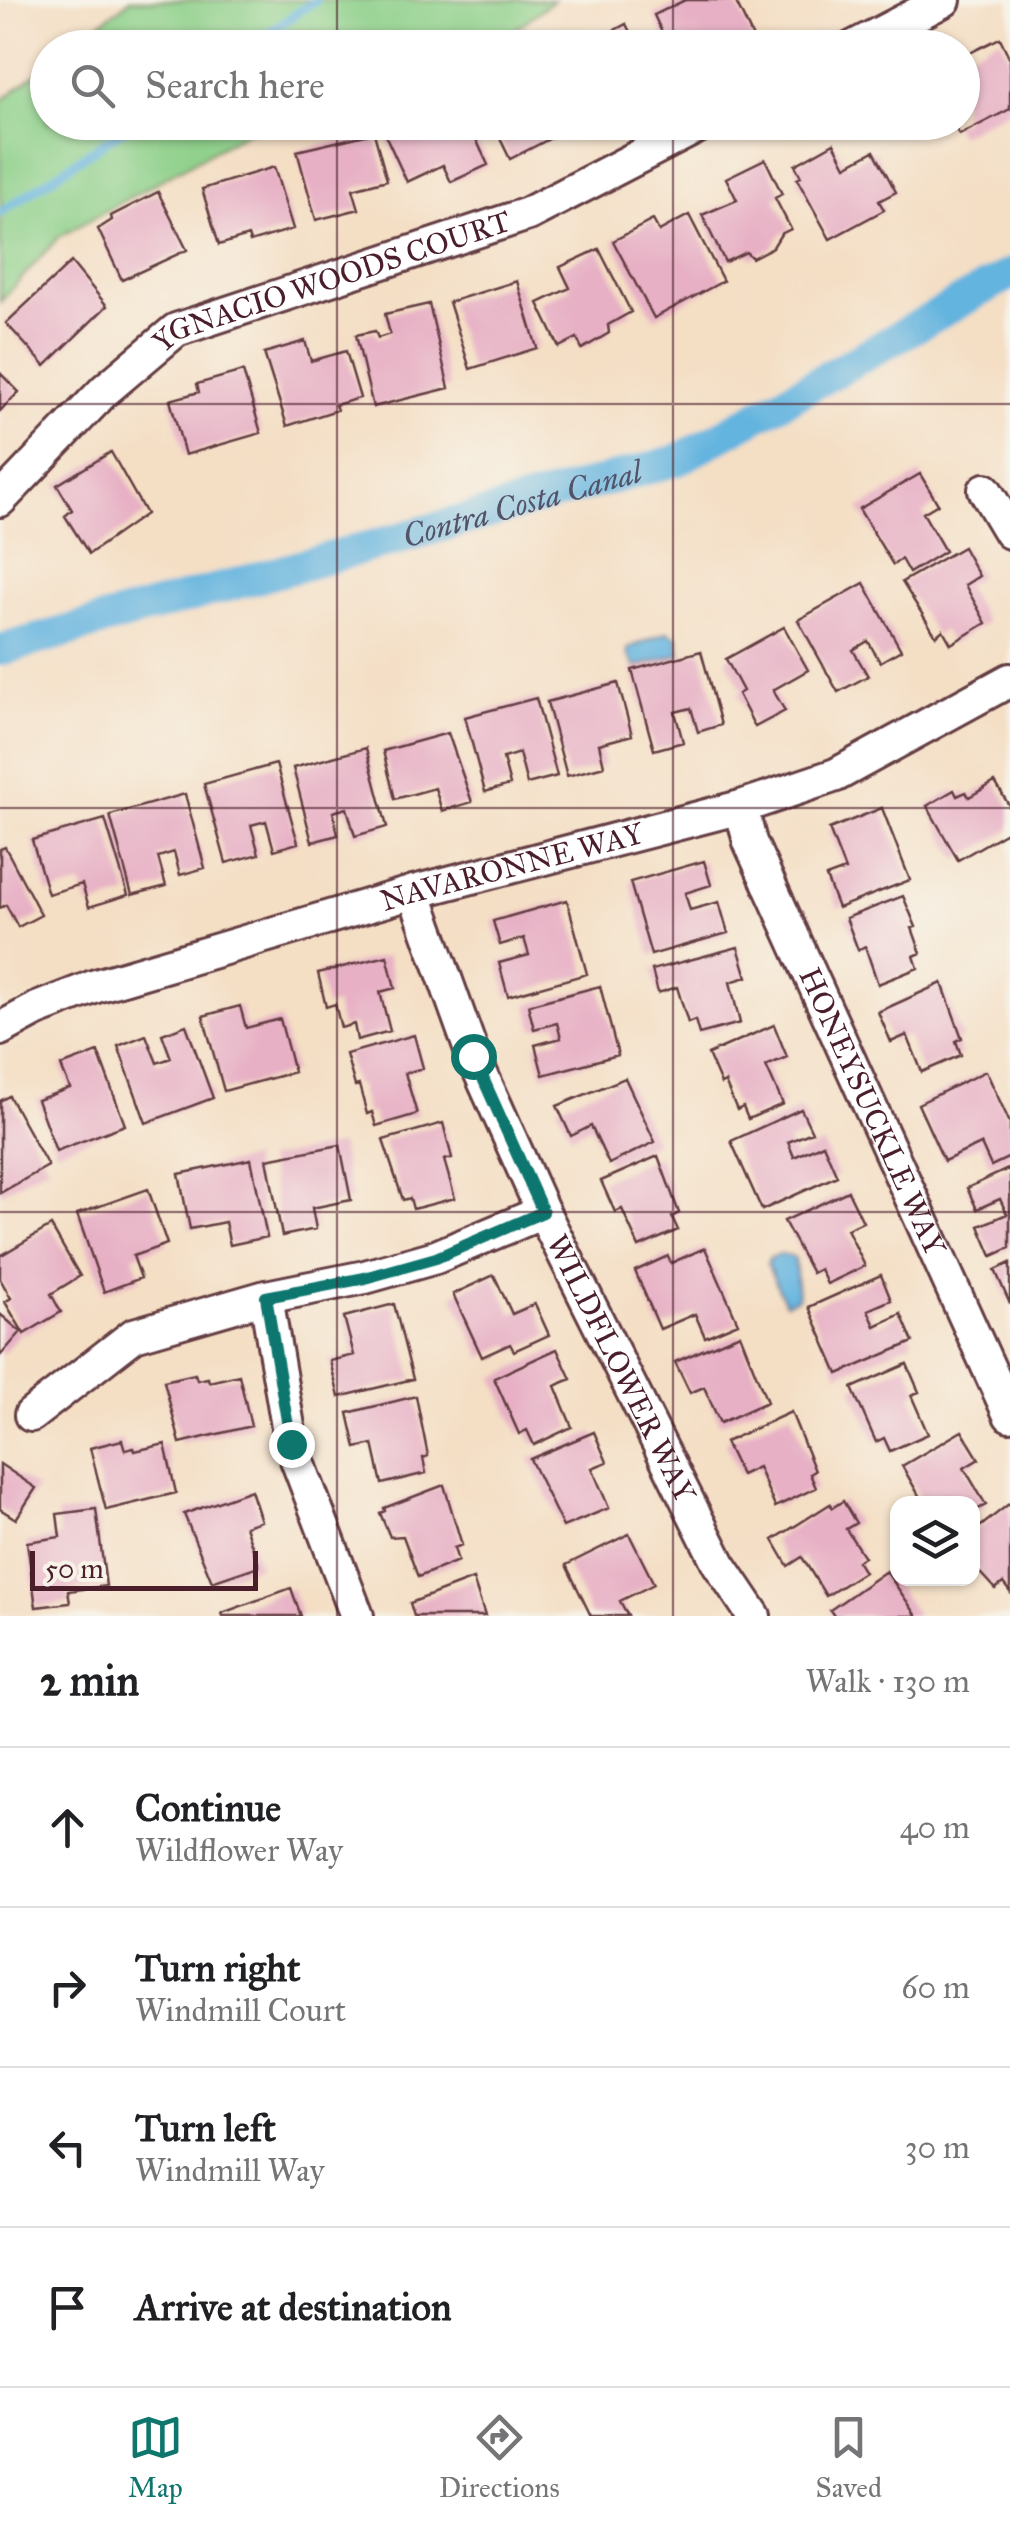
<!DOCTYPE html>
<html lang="en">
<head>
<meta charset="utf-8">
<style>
	body { margin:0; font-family:"IM FELL Great Primer",serif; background:#f2f2f2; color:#202124 }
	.controls { position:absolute; right:30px; bottom:30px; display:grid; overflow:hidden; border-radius:20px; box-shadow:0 2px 8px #0004 }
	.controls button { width:90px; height:90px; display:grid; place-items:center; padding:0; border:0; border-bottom:2px solid #e0e0e0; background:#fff; color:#202124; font:50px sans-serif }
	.scale { position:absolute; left:30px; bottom:25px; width:228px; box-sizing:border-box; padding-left:10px; border:5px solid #4a1f2b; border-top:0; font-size:28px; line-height:35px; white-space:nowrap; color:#4a1f2b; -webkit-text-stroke:8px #f7f3e8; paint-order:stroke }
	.stop { position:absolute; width:30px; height:30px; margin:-22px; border:8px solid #0f766e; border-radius:50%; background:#fff }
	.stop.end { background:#0f766e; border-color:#fff; box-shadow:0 2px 10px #0008 }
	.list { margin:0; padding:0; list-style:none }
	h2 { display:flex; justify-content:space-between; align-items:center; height:130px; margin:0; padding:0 40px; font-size:42px }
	h2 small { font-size:32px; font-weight:400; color:#757577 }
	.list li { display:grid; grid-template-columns:65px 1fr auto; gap:30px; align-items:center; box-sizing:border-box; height:160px; padding:0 40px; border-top:2px solid #e0e0e0 }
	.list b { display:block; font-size:38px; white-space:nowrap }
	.list p { margin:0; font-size:32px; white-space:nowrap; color:#757577 }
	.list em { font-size:32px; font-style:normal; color:#757577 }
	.icon { flex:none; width:55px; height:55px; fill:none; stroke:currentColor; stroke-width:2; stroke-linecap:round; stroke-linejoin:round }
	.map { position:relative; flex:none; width:1010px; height:1616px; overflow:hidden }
	.search { position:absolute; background:#fff; box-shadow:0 2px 8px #0004; left:30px; right:30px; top:30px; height:110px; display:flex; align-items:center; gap:25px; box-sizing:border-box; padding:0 35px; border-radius:55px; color:#757577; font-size:38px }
	.sheet { height:770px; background:#fff }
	nav { display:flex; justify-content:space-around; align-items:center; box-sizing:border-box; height:140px; border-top:2px solid #e0e0e0; background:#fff; font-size:28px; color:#757577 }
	nav a { display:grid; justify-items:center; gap:5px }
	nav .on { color:#0f766e }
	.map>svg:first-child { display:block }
	.green { fill:#8bcf88; stroke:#6a775a; stroke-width:2.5 }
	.water { fill:#64b4df; stroke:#576a85; stroke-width:2.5 }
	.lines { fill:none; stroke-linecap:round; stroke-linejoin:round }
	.stream { stroke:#64b4df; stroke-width:9 }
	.canal { stroke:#64b4df; stroke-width:32 }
	.building { fill:#e7b0c5 }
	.minor-casing { stroke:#643c42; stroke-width:38 }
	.minor { stroke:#fff; stroke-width:32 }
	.route { stroke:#0f766e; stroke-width:12 }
	.grid { fill:none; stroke:#4a1f2b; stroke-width:2.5; stroke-opacity:0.55 }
	.labels { text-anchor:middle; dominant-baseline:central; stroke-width:9; stroke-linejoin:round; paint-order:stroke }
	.street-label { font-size:30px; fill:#4a1f2b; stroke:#f7f3e8 }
	.water-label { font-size:32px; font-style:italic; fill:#53536a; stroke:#f7f3e8 }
</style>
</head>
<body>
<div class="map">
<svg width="1010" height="1616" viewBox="0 0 1010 1616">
	<rect width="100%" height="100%" fill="#f7f3e8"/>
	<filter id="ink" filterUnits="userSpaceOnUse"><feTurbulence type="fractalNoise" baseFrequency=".01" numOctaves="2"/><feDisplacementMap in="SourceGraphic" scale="20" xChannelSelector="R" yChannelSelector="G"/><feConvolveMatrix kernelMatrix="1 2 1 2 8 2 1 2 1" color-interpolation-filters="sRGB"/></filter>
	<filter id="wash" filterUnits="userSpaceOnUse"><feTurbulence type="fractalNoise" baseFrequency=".0048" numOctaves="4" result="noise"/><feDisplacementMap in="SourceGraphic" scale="40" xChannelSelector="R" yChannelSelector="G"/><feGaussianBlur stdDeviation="2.25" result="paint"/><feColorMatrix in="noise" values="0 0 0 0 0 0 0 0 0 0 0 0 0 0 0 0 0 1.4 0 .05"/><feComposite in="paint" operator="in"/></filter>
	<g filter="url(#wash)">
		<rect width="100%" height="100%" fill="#f4dec4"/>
		<path class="green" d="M130,0H554L491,47H69Z
			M47,65L48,122L286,123L249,131L59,237L0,302V102Z"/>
		<path class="water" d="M668,632L677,637L680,654L636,667L627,654L629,648Z
			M780,1254L792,1257L795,1260L798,1298L785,1303L767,1264L769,1259Z"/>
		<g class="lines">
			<path class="stream" d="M246,48L316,0
				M0,213L134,122"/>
			<path class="canal" id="s1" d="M0,650L678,460L1010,274"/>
		</g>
		<g id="blocks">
			<path class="building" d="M685,0H735L754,40L739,48H669L654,15Z
				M626,24L638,48H571L597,34L600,38Z
				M1000,38L1010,59V109L959,135L953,122H962V57Z
				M398,122H468L488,165L451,182L443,165L407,182L383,130Z
				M492,122H543L551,138L510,159Z
				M374,133L387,180L353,189L359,209L316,220L297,151Z
				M834,143L846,166L874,151L896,192L879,201L884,210L830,239L797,179L801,177L795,165Z
				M765,159L782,194L775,198L791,229L781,234L773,247L752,258L746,252L725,262L702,215L737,200L726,178Z
				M274,167L293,229L250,242L248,236L219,245L202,189Z
				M158,192L187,250L122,280L98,229L112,220L111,216Z
				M689,215L723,281L654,318L613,241L653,220L659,231Z
				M599,249L631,312L608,325L609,333L582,349L577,338L559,347L538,303L570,288L560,267Z
				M71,262L107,306L45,366L6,323Z
				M517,281L537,348L470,369L449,302Z
				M429,304L449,388L373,407L356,335L375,331L378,338L390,334L385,314Z
				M305,341L311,361L346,351L360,398L335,405L337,410L287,426L264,353Z
				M243,371L261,433L185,455L170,400L199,392L197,384Z
				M0,373L19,392L0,411Z
				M111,452L146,514L89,554L65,516L72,510L57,485Z
				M920,474L938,504L923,513L945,551L909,573L901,559L893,565L859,509Z
				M963,547L979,576L965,585L986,623L951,644L943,630L936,636L902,582Z
				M864,583L901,650L880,662L868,641L853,650L868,676L838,692L798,620Z
				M784,627L808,670L773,690L785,711L755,727L738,694L743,691L726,659Z
				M701,651L721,725L698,732L691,708L675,712L683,742L654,750L632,670Z
				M618,683L632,735L599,744L604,766L567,776L547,702Z
				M536,698L557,776L527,784L519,753L503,758L510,785L485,792L465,717Z
				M448,733L472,802L442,811L435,788L395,799L383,751Z
				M366,748L387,827L355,836L347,808L333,812L338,835L312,842L293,768Z
				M276,764L298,843L274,850L266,821L251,825L259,854L226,863L204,784Z
				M995,782L1010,807V830L958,860L927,806L954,790L957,796L966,792L969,797Z
				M185,794L205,868L180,875L174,852L158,857L166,886L132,895L110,815Z
				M882,808L910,880L838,908L826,877L845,870L829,829Z
				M105,819L128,895L89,907L82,884L48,894L32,840Z
				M5,847L41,915L18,927L6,905L0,908V849Z
				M704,861L711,885L685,893L690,910L719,902L728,933L651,955L630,882Z
				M903,896L916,927L912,928L921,953L914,956L918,968L878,984L865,946L858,950L846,918Z
				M567,900L587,974L508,996L499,963L529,955L524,938L500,945L493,921Z
				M738,947L747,977L730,982L740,1023L699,1034L695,1020L688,1023L677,987L658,993L652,970Z
				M387,956L395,988L380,992L390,1031L357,1040L354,1024L341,1028L335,1004L326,1007L318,973Z
				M942,983L962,1038L956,1041L961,1055L922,1072L907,1035L891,1042L878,1012Z
				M600,986L618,1055L543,1075L535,1045L561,1038L557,1023L534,1029L528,1005Z
				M240,1006L246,1028L280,1019L294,1072L224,1091L203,1016Z
				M186,1025L213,1098L146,1123L118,1046L146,1035L157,1063L171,1058L162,1034Z
				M774,1025L787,1057L766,1066L783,1104L748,1119L743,1107L737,1110L725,1082L721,1084L708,1054Z
				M414,1035L423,1068L405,1073L417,1114L376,1126L372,1112L367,1114L359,1085L355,1086L346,1054Z
				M98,1052L125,1125L56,1151L37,1100L70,1088L61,1066Z
				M986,1071L1010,1123V1157L991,1166L981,1144L944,1161L918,1104Z
				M625,1078L655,1142L609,1164L591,1126L571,1136L557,1106Z
				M9,1096L48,1166L0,1193V1101Z
				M801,1109L812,1132L788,1142L794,1157L823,1144L837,1176L762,1210L731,1141Z
				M443,1123L452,1158L444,1160L455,1198L413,1209L410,1198L403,1200L383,1140Z
				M340,1145L351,1200L312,1208L316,1229L282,1236L267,1159Z
				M658,1156L679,1213L672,1217L678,1230L639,1247L622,1209L615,1212L601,1181Z
				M251,1159L267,1237L230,1245L225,1222L190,1229L179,1174Z
				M1010,1168V1248L992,1256L979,1226L1007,1214L1000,1199L977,1209L967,1188Z
				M148,1189L167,1244L133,1256L141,1278L104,1292L77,1214Z
				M848,1191L863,1222L847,1229L865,1266L827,1284L820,1269L812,1273L784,1221Z
				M51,1226L80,1276L51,1294L61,1312L24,1334L5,1302L11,1298L0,1279V1256Z
				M705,1248L738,1323L705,1337L695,1314L660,1329L635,1271L668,1256L671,1263Z
				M1010,1263V1304L995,1270Z
				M494,1275L512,1314L535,1304L549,1335L514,1351L510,1344L482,1357L453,1294Z
				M881,1275L891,1300L868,1310L875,1326L901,1314L913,1342L838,1374L809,1307Z
				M394,1304L413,1379L339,1397L330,1361L354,1355L344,1317Z
				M0,1314L21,1332L0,1356Z
				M740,1334L767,1402L720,1423L704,1387L690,1393L675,1362Z
				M557,1349L571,1379L555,1386L572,1427L534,1445L527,1430L519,1434L494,1378Z
				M907,1364L919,1392L911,1395L928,1434L890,1451L884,1438L876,1442L852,1388Z
				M195,1374L197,1380L208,1378L209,1382L239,1375L251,1426L180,1443L164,1381Z
				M416,1396L428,1456L423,1458L426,1473L382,1484L373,1444L356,1448L348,1413Z
				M791,1412L815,1471L810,1474L816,1488L775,1507L758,1467L741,1475L725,1442Z
				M962,1431L979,1459L964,1468L986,1505L972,1512V1504H924L902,1466Z
				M594,1432L607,1462L592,1468L609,1508L563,1527L530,1459Z
				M122,1440L125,1450L134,1448L135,1451L165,1444L176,1493L106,1510L90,1448Z
				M0,1464L36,1488L16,1519L0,1509Z
				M444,1485L462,1545L454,1548L458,1561L418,1577L403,1536L390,1537L380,1513L385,1511L384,1508Z
				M251,1490L261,1521L245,1526L259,1566L212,1582L184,1514Z
				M843,1501L856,1523L846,1529L864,1557L857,1561L864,1572L826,1596L802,1557L788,1566L773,1540L830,1504L832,1508Z
				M1010,1503V1592L1003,1583L995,1589L972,1564V1533Z
				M96,1509L106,1586L68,1591L70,1603L36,1607L27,1542L60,1537L57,1514Z
				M629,1534L654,1584L620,1601L628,1616H591L566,1565Z
				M886,1571L917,1616H834L830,1610Z
				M473,1579L485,1616H414L410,1603Z
				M291,1588L301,1616H223L222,1613Z"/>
		</g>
	</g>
	<g filter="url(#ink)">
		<use href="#blocks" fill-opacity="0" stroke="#643c42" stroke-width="2.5"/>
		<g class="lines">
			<defs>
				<g id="minor">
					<path d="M852,48L944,0"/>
					<path d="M985,490L1010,532"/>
					<path id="s2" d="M0,500L105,390L176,330L528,214L706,122"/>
					<path id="s3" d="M741,807L750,842L1010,1415"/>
					<path id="s4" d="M414,892L473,1056L543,1212L719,1564L754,1616"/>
					<path id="s5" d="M0,1029L37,1009L96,986L414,892L741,807L836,775L1010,680"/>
					<path d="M266,1297L291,1444L357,1616"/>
					<path d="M31,1415L134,1335L266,1297L365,1277L436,1257L543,1212"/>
				</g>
			</defs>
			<use href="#minor" class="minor-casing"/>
			<use href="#minor" class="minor"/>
		</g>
	</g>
	<g class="lines" filter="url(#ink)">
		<path class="route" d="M291,1444L266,1297L365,1278L436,1258L543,1212L473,1056"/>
	</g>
	<path class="grid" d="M337,0V48M673,0V48M337,122V1616M673,122V1616M0,404H1010M0,808H1010M0,1212H1010"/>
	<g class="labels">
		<g class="street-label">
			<text stroke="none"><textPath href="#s2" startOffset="408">YGNACIO WOODS COURT</textPath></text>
			<text stroke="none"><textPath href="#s5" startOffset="538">NAVARONNE WAY</textPath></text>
			<text stroke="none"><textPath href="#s3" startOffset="332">HONEYSUCKLE WAY</textPath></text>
			<text stroke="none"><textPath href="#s4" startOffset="520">WILDFLOWER WAY</textPath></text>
		</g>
		<g class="water-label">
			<text stroke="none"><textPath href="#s1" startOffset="542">Contra Costa Canal</textPath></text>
		</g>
	</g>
</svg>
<div class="controls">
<button><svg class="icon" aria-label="layers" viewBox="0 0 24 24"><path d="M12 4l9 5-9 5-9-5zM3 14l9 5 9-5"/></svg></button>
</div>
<div class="scale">50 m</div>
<div class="stop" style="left:473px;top:1056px"></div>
<div class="stop end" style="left:291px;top:1444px"></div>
<div class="search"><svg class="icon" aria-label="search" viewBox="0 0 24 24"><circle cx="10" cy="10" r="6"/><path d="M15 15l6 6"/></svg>Search here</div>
</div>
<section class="sheet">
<h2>2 min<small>Walk · 130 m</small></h2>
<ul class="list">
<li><svg class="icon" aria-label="ahead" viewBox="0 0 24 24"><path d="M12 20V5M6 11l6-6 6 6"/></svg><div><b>Continue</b><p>Wildflower Way</p></div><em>40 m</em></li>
<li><svg class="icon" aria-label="right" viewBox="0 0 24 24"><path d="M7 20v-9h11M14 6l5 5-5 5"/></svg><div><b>Turn right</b><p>Windmill Court</p></div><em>60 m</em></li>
<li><svg class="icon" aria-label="left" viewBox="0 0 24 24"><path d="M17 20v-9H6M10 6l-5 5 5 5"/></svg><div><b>Turn left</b><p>Windmill Way</p></div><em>30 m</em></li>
<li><svg class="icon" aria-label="arrive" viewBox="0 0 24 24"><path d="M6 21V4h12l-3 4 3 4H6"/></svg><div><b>Arrive at destination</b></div></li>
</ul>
</section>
<nav>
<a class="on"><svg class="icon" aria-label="map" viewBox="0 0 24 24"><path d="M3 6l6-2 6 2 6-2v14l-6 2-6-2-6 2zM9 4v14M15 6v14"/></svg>Map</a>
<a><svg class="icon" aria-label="directions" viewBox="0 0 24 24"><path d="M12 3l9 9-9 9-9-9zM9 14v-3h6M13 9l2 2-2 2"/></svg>Directions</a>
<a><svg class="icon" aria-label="saved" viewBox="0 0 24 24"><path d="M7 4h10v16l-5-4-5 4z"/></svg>Saved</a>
</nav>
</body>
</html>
